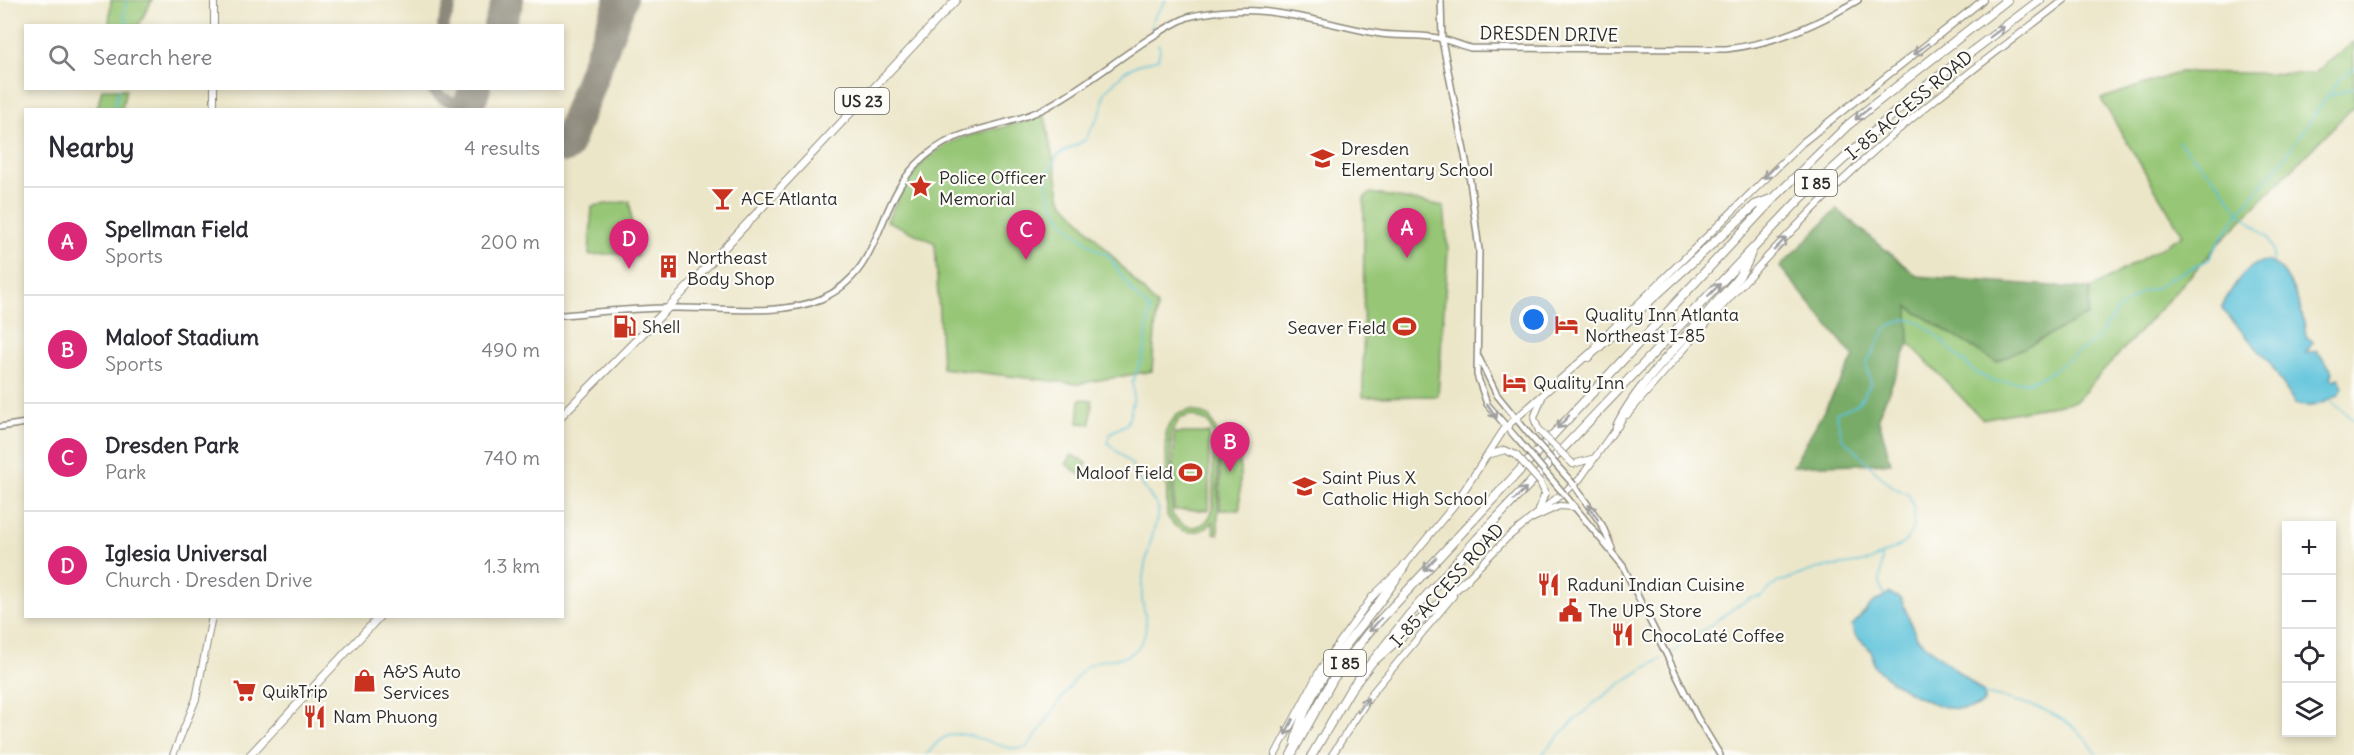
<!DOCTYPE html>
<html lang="en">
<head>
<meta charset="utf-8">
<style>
	body { margin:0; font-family:Delius,sans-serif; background:#f2f2f3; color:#2b2b33 }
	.controls { position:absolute; right:18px; bottom:18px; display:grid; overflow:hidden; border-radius:0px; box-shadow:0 3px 9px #0003 }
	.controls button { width:54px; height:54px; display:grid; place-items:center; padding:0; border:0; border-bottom:2px solid #e1e1e2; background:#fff; color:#2b2b33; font:30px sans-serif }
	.you { position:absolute; left:1534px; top:320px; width:21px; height:21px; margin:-15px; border:4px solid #fff; border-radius:50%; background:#1a73e8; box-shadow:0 0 0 9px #1a73e833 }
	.badge { display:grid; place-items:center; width:39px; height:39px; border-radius:50%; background:#db2777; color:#fff; font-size:20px; font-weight:700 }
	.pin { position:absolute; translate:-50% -50px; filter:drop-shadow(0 2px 3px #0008) }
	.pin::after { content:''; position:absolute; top:32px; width:21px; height:18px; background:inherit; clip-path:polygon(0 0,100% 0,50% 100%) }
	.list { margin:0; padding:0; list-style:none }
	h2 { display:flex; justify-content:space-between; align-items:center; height:78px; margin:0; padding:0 24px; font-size:26px }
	h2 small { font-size:20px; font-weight:400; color:#7c7c81 }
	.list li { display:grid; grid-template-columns:39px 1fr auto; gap:18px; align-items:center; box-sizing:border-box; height:108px; padding:0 24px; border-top:2px solid #e1e1e2 }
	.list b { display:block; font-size:22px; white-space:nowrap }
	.list p { margin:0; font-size:20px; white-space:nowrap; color:#7c7c81 }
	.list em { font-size:20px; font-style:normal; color:#7c7c81 }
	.icon { flex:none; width:33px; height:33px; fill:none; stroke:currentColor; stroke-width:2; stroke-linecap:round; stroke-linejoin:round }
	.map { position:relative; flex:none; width:2354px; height:755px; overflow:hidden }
	.search { position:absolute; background:#fff; box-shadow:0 3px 9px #0003; left:24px; top:24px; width:540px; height:66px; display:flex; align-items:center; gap:15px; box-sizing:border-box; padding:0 21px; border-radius:0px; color:#7c7c81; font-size:22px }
	.panel { position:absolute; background:#fff; box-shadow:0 3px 9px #0003; left:24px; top:108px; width:540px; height:510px; border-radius:0px }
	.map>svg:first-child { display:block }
	.green { fill:#96c676; stroke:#607850; stroke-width:1.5; fill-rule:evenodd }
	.forest { fill:#78ab67; stroke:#526b49; stroke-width:1.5 }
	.water { fill:#5dc2da; stroke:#447682; stroke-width:1.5 }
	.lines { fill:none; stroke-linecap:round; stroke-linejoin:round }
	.stream { stroke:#5dc2da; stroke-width:1.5 }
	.taxiway { stroke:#8c887a; stroke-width:12 }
	.runway { stroke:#8c887a; stroke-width:32 }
	.tertiary-casing { stroke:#8c887a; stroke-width:8 }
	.secondary-casing { stroke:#8c887a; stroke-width:8 }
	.primary-casing { stroke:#8c887a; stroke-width:9 }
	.motorway-casing { stroke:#8c887a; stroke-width:10 }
	.tertiary { stroke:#fff; stroke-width:5 }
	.secondary { stroke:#fff; stroke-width:6 }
	.primary { stroke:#fff; stroke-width:7 }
	.motorway { stroke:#fff; stroke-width:8 }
	.tertiary-bridge-casing { stroke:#8c887a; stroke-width:8; stroke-linecap:butt }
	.secondary-bridge-casing { stroke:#8c887a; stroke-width:8; stroke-linecap:butt }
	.tertiary-bridge { stroke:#fff; stroke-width:5 }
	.secondary-bridge { stroke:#fff; stroke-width:6 }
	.oneway { stroke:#a0a0a0 }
	.labels { text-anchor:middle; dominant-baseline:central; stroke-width:4.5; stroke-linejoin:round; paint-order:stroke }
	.shield { fill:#fdfcf7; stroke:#6a6a68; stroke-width:1.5 }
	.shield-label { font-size:16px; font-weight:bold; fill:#2b2b2b }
	.street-label { font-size:18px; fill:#2b2b2b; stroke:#fdfcf7 }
	.poi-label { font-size:18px; fill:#2b2b2b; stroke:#fdfcf7; text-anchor:start }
</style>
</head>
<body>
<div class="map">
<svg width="2354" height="755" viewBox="0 0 2354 755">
	<rect width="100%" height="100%" fill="#fdfcf7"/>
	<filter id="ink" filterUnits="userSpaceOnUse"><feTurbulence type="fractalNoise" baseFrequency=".0167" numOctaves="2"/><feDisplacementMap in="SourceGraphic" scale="12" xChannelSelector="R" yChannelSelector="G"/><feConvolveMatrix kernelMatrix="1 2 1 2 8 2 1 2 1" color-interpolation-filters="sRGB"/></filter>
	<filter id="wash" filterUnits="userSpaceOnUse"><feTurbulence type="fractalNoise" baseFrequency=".008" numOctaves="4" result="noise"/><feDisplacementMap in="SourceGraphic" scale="24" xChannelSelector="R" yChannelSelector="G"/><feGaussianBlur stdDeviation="1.35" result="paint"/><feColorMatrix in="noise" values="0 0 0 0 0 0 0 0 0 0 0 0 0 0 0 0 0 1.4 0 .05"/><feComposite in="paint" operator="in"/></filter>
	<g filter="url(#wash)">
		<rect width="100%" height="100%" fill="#ece6c9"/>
		<path class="green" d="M111,0H152L139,25H109Z
			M2354,42V106L2230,232L2076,401L1982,419L1909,343L1907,306L1996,362L2088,315L2090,289L2183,235L2101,99L2180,72L2313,74Z
			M102,89H126L122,109H97Z
			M1045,116L1061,199L1157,306L1152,371L1077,384L942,368L935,243L887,221C929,129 959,141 1045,116Z
			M1371,193L1444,206L1448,251L1438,396L1363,397L1364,198Z
			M630,201L633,245H636L637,256L630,257L629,253L589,255L592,206Z
			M1080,399L1092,400L1091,424L1078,423Z
			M1191,410L1209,416L1218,434V534L1214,533L1213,522C1198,537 1177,535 1167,515L1166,430L1177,414ZM1191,415L1208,422L1213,433V508C1208,531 1184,533 1172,514L1171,434L1179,419Z
			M1174,433H1209V510H1174Z
			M1220,434H1240V510H1220Z
			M1072,455L1087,463L1082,476L1066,464Z"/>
		<path class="forest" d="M1837,209L1917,276L2090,289L2088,315L1996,362L1908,307L1909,343L1878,417L1891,463L1793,466L1854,357L1780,267Z"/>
		<path class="water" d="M2265,261C2290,264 2304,315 2306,336L2313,342L2306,353L2317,351L2333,372L2331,378L2334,380L2338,378L2343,386L2340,394C2326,402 2312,410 2295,404L2270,363L2223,310L2222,306C2232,289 2244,265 2265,261Z
			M1889,593L1901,599L1917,638L1983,692L1985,699L1982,704C1953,721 1898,690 1876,668C1871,663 1875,657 1871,651C1865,642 1853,638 1852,626L1871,604Z"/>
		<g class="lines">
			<path class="stream" d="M127,0L124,15L129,26
				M1151,32L1153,19L1166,0
				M2330,96L2354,87
				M114,110L119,88
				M2178,141L2218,182L2239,212L2267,237L2273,250V263
				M2329,400L2354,420
				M1882,555L1880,583L1884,596
				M1673,652L1737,606L1751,598L1761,596L1777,583L1816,569L1870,561L1905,543L1914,526V509L1909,495L1891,486L1842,438L1836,413L1858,404L1871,383L1866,364L1887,327L1905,319L1919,322L1930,330L1976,373L1994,382H2028L2048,374L2098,338L2116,312L2141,292L2157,288L2170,278L2208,260L2239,212L2279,165L2340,79L2354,68
				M1984,694C2027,702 2073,713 2097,755
				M926,755C932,750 935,743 942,739C966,722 1000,755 1026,747C1034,744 1070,681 1085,668C1102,652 1130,669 1143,639C1149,625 1144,613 1142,599C1140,570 1153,538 1159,509L1135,474L1132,465L1107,442L1112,432L1127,424C1131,414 1136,393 1132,384L1144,353L1150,310L1132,291L1108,255L1095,249L1067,226L1052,205L1048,189V172L1058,155L1085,140L1101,112L1105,92L1124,72L1137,65L1158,59L1160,49L1158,44
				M1542,755C1576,714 1614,684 1661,659"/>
			<path class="taxiway" d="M443,26L452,0
				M431,88L442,98L474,110"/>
			<path class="runway" d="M499,26L508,0
				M467,110L475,88
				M566,147L621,0"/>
		</g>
	</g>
	<g filter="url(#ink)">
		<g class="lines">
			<defs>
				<path id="tertiary" d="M1441,0L1442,40L1470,181L1479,250L1477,375L1487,404L1518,440
					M562,315C599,312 635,308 671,308C717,307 779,317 821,299C883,272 875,206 917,164C958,123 997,132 1043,109C1094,83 1137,40 1188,17C1256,0 1309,20 1375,33C1394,37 1412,34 1431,37C1445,38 1458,45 1471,48L1726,49C1774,44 1817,25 1858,0
					M1479,358L1497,395L1528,433
					M0,427L26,423
					M1574,485L1602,525L1612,548
					M1564,494L1623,566L1697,717L1720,755"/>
				<path id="secondary" d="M214,26V0
					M214,88V110
					M1596,345L1802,143L1983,0
					M1627,415C1702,328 1778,240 1862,162C1925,104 1996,53 2064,0
					M1539,431L1534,418L1543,395
					M1488,455L1505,450L1516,455
					M1573,464L1595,458
					M1539,510L1545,493
					M1533,518L1559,506L1575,507
					M1465,581L1507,538L1579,480L1618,425
					M173,755L196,699L212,616
					M1275,755L1321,668L1372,597L1405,565L1455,504L1505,428L1590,353
					M1332,755L1372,693L1453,596"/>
				<path id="primary" d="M562,415L668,308L956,0
					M250,755L380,616"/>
				<path id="motorway" d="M1588,357L1755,205L1771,199
					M1617,426C1635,388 1680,343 1709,311C1725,292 1744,277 1751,252
					M1376,659L1467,579
					M1295,742C1310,672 1370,624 1405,565
					M1291,755L1333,679L1368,633L1774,198L1848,125L2007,0
					M1312,755L1350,690L1409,615L1477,539L1801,198L1913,96L2040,0"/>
			</defs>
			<use href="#tertiary" class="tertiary-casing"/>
			<use href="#secondary" class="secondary-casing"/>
			<use href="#primary" class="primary-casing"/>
			<use href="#motorway" class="motorway-casing"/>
			<use href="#tertiary" class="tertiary"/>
			<use href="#secondary" class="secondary"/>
			<use href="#primary" class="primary"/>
			<use href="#motorway" class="motorway"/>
			<defs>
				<path id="tertiary-bridge" d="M1528,433L1574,485
					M1518,440L1564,494"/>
				<path id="secondary-bridge" d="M1539,431L1573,464
					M1516,455L1540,482L1545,493"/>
			</defs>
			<use href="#tertiary-bridge" class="tertiary-bridge-casing"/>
			<use href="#secondary-bridge" class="secondary-bridge-casing"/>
			<use href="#tertiary-bridge" class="tertiary-bridge"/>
			<use href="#secondary-bridge" class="secondary-bridge"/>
		</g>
		<defs><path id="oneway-shaft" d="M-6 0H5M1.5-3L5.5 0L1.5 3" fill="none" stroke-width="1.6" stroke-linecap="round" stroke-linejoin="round" transform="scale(1.5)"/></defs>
		<g class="oneway">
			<use href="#oneway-shaft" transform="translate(1997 32) rotate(-37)"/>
			<use href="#oneway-shaft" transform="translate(1921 49) rotate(142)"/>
			<use href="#oneway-shaft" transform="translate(1862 114) rotate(141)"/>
			<use href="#oneway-shaft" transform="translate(1770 172) rotate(136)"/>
			<use href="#oneway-shaft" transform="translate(1780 244) rotate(-46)"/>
			<use href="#oneway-shaft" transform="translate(1714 290) rotate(-46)"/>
			<use href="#oneway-shaft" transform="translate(1492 411) rotate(56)"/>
			<use href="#oneway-shaft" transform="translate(1563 422) rotate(133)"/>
			<use href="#oneway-shaft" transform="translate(1520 494) rotate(-46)"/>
			<use href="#oneway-shaft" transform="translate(1593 512) rotate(-123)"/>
			<use href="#oneway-shaft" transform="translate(1430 564) rotate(133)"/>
			<use href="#oneway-shaft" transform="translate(1375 625) rotate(132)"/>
			<use href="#oneway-shaft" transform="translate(1363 705) rotate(-55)"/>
			<use href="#oneway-shaft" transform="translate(1289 727) rotate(116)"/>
		</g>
	</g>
	<defs>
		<symbol id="school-bare" viewBox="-9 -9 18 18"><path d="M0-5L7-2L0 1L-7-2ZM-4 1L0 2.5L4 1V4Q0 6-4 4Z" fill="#c8321e" stroke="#fdfcf7" stroke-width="2.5" paint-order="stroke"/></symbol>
		<symbol id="sight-bare" viewBox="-9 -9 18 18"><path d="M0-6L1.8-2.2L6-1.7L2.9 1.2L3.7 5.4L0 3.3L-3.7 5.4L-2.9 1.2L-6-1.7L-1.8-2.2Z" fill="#c8321e" stroke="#fdfcf7" stroke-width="2.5" paint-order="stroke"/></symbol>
		<symbol id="bar-bare" viewBox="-9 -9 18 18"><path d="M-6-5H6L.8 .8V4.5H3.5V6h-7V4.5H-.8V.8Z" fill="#c8321e" stroke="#fdfcf7" stroke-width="2.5" paint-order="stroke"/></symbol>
		<symbol id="building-bare" viewBox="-9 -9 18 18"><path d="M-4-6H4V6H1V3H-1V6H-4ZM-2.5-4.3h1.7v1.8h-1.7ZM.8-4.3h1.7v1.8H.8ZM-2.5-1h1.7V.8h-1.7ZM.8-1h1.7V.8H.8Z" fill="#c8321e" stroke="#fdfcf7" stroke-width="2.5" paint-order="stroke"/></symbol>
		<symbol id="hotel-bare" viewBox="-9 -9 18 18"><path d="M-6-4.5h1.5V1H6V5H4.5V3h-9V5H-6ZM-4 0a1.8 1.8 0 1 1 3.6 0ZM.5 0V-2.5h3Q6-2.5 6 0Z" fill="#c8321e" stroke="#fdfcf7" stroke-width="2.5" paint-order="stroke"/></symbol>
		<symbol id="fuel-bare" viewBox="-9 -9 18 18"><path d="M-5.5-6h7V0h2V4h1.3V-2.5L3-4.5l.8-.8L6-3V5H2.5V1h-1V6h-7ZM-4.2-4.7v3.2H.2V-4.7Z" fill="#c8321e" stroke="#fdfcf7" stroke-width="2.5" paint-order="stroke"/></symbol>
		<symbol id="stadium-bare" viewBox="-9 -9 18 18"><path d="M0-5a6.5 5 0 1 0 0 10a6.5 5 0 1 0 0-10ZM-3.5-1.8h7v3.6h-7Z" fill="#c8321e" stroke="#fdfcf7" stroke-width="2.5" paint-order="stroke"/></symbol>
		<symbol id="restaurant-bare" viewBox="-9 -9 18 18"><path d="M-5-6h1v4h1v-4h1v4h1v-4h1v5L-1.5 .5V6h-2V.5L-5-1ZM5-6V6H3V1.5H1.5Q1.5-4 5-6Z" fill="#c8321e" stroke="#fdfcf7" stroke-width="2.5" paint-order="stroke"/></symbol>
		<symbol id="civic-bare" viewBox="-9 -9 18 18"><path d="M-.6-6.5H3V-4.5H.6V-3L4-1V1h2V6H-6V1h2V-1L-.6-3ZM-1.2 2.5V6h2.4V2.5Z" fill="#c8321e" stroke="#fdfcf7" stroke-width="2.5" paint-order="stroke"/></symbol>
		<symbol id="shop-bare" viewBox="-9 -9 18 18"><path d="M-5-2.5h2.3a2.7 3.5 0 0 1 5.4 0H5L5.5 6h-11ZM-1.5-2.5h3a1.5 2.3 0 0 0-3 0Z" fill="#c8321e" stroke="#fdfcf7" stroke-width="2.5" paint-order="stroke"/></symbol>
		<symbol id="supermarket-bare" viewBox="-9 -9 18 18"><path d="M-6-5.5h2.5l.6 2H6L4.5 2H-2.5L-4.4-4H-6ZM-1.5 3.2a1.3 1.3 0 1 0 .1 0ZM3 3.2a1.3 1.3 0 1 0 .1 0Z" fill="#c8321e" stroke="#fdfcf7" stroke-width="2.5" paint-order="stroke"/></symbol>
	</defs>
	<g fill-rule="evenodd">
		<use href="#school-bare" x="1306" y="142" width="33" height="33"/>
		<use href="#sight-bare" x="904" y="170" width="33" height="33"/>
		<use href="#bar-bare" x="706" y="182" width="33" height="33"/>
		<use href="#building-bare" x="652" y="250" width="33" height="33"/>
		<use href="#hotel-bare" x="1550" y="308" width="33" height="33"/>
		<use href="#fuel-bare" x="608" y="310" width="33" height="33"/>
		<use href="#stadium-bare" x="1388" y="310" width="33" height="33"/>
		<use href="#hotel-bare" x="1498" y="366" width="33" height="33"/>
		<use href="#stadium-bare" x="1174" y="456" width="33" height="33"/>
		<use href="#school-bare" x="1288" y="470" width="33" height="33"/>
		<use href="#restaurant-bare" x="1532" y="568" width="33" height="33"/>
		<use href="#civic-bare" x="1554" y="594" width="33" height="33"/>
		<use href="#restaurant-bare" x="1606" y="618" width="33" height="33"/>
		<use href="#shop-bare" x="348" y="664" width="33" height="33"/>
		<use href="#supermarket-bare" x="228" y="674" width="33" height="33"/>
		<use href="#restaurant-bare" x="298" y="700" width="33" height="33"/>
	</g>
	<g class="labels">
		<g class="shield">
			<rect x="835" y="88" width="54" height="26" rx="4.5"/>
			<rect x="1795" y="170" width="42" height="26" rx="4.5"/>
			<rect x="1324" y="650" width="42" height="26" rx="4.5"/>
		</g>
		<g class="shield-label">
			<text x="862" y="101">US 23</text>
			<text x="1816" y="183">I 85</text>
			<text x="1345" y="663">I 85</text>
		</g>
		<g class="street-label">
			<text transform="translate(1549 34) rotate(1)">DRESDEN DRIVE</text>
			<text transform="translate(1909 105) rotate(-40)">I-85 ACCESS ROAD</text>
			<text transform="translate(1447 585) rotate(-48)">I-85 ACCESS ROAD</text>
		</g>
		<g class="poi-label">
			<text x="1341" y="148">Dresden<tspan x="1341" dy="21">Elementary School</tspan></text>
			<text x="939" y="177">Police Officer<tspan x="939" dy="21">Memorial</tspan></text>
			<text x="741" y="198">ACE Atlanta</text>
			<text x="687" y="257">Northeast<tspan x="687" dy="21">Body Shop</tspan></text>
			<text x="1585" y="314">Quality Inn Atlanta<tspan x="1585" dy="21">Northeast I-85</tspan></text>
			<text x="642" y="326">Shell</text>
			<text x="1386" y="327" text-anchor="end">Seaver Field</text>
			<text x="1533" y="382">Quality Inn</text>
			<text x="1173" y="472" text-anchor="end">Maloof Field</text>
			<text x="1322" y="477">Saint Pius X<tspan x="1322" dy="21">Catholic High School</tspan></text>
			<text x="1567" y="584">Raduni Indian Cuisine</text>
			<text x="1588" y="610">The UPS Store</text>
			<text x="1641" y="635">ChocoLaté Coffee</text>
			<text x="383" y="671">A&amp;S Auto<tspan x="383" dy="21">Services</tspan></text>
			<text x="262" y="691">QuikTrip</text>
			<text x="333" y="716">Nam Phuong</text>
		</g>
	</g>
</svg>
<div class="controls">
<button>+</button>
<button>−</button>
<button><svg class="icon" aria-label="locate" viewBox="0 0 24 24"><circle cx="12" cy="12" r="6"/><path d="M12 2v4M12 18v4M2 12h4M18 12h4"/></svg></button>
<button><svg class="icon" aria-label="layers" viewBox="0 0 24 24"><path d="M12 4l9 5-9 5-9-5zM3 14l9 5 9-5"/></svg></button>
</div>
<div class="you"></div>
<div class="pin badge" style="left:1407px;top:258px">A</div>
<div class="pin badge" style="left:1230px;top:472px">B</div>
<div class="pin badge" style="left:1026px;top:260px">C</div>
<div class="pin badge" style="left:629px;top:269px">D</div>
<div class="search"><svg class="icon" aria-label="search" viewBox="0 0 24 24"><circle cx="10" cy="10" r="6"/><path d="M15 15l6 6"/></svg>Search here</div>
<section class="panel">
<h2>Nearby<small>4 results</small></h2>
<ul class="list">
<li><span class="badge">A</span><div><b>Spellman Field</b><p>Sports</p></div><em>200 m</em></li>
<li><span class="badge">B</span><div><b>Maloof Stadium</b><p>Sports</p></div><em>490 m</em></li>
<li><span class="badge">C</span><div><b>Dresden Park</b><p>Park</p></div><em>740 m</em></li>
<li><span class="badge">D</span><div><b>Iglesia Universal</b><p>Church · Dresden Drive</p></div><em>1.3 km</em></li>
</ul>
</section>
</div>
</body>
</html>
